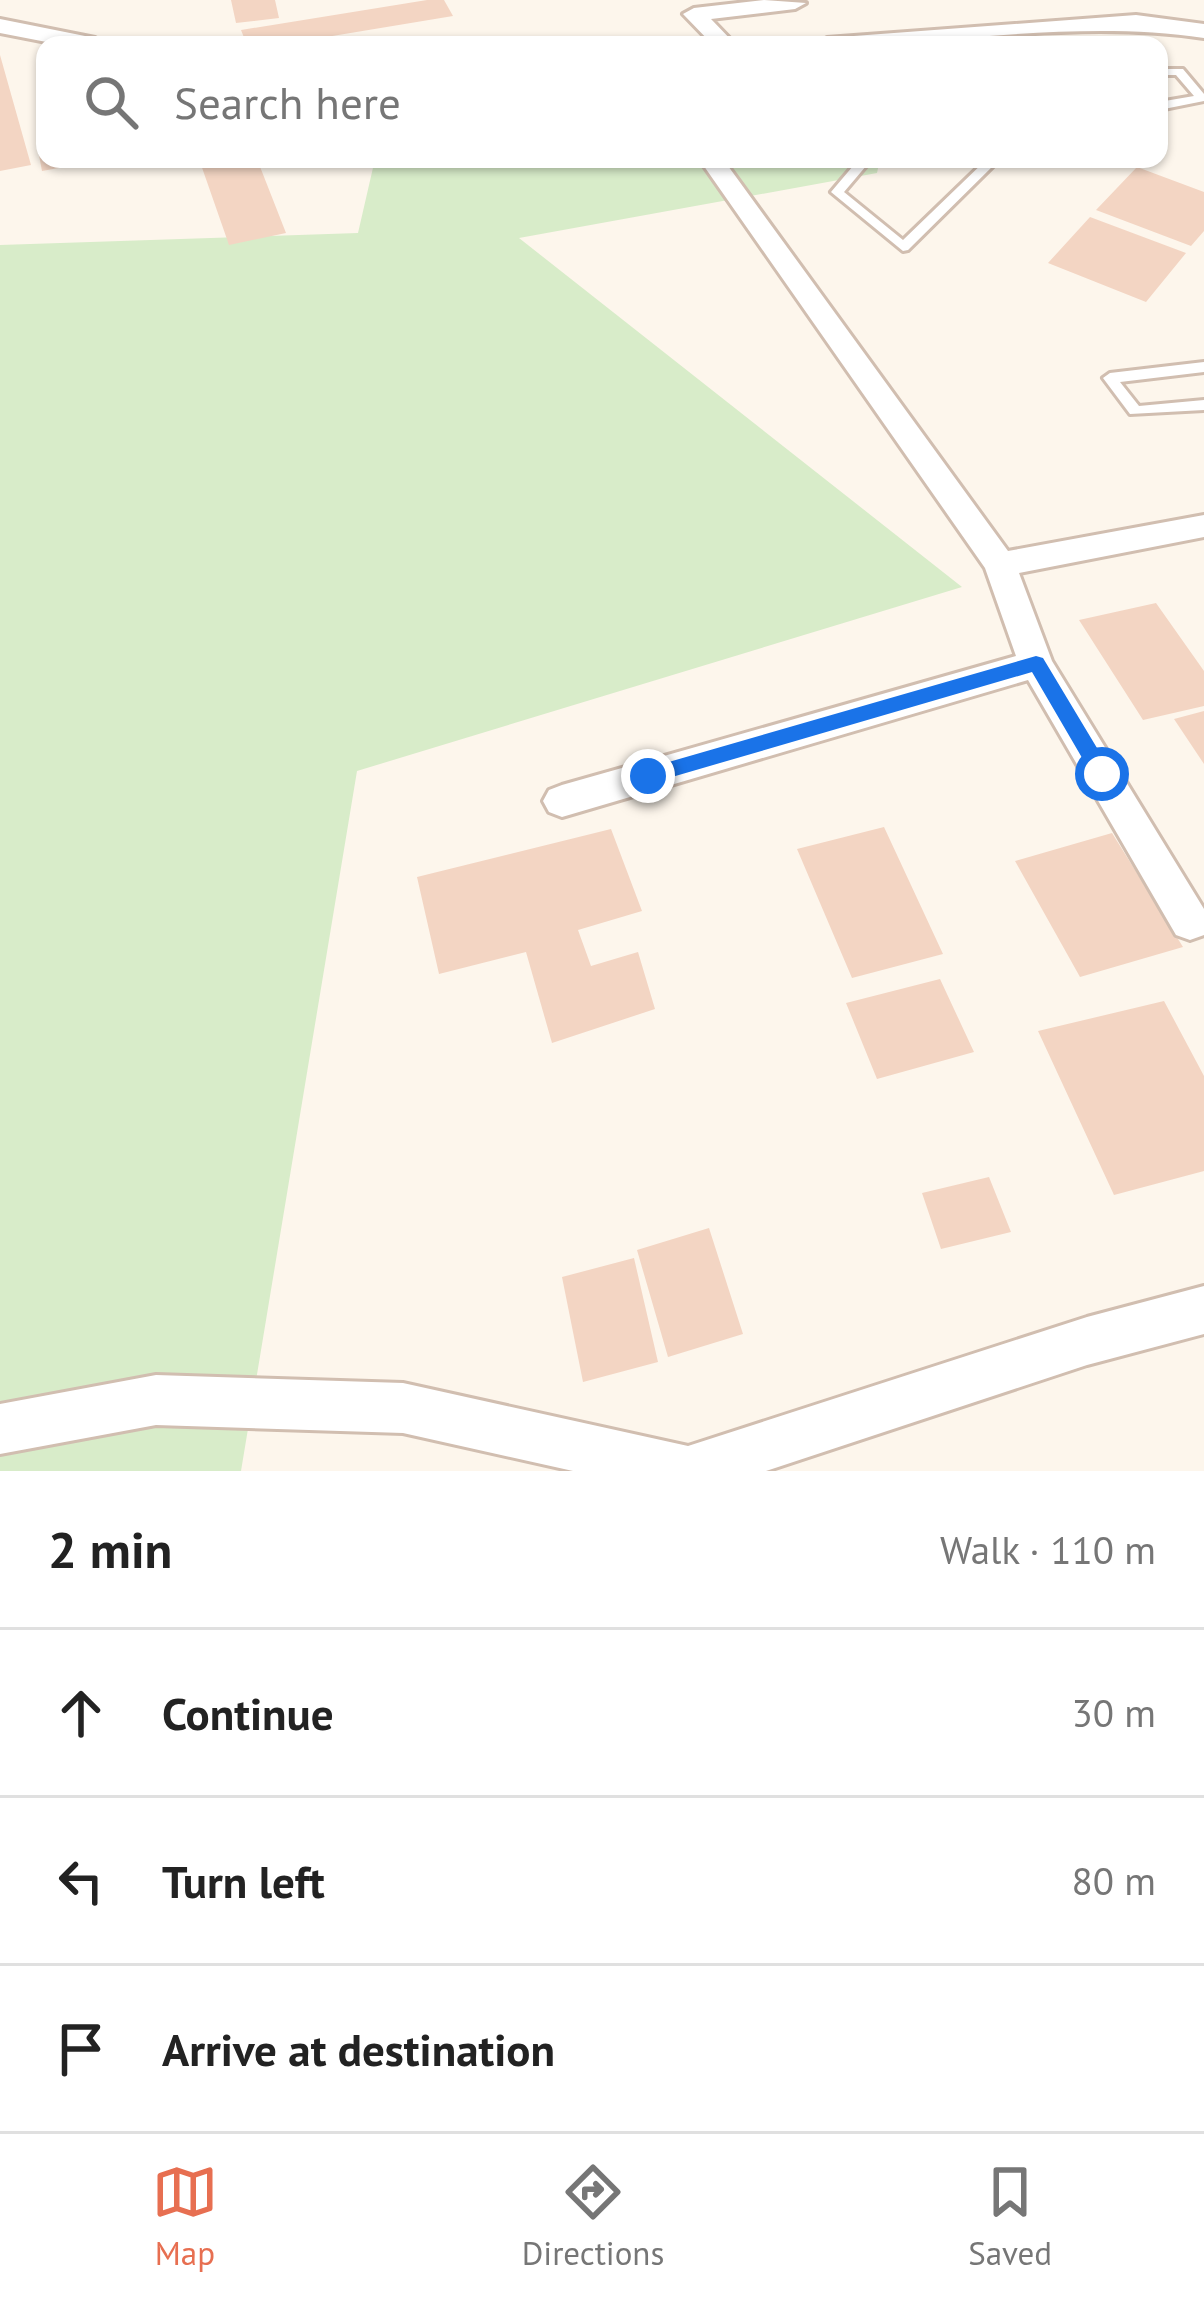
<!DOCTYPE html>
<html lang="en">
<head>
<meta charset="utf-8">
<style>
	body { margin:0; font-family:"PT Sans",sans-serif; background:#f2f2f2; color:#222 }
	.stop { position:absolute; width:36px; height:36px; margin:-27px; border:9px solid #1a73e8; border-radius:50%; background:#fff }
	.stop.end { background:#1a73e8; border-color:#fff; box-shadow:0 3px 12px #0008 }
	.list { margin:0; padding:0; list-style:none }
	h2 { display:flex; justify-content:space-between; align-items:center; height:156px; margin:0; padding:0 48px; font-size:51px }
	h2 small { font-size:39px; font-weight:400; color:#767676 }
	.list li { display:grid; grid-template-columns:78px 1fr auto; gap:36px; align-items:center; box-sizing:border-box; height:168px; padding:0 48px; border-top:3px solid #e0e0e0 }
	.list b { display:block; font-size:45px; white-space:nowrap }
	.list em { font-size:39px; font-style:normal; color:#767676 }
	.icon { flex:none; width:66px; height:66px; fill:none; stroke:currentColor; stroke-width:2; stroke-linecap:round; stroke-linejoin:round }
	.map { position:relative; flex:none; width:1204px; height:1471px; overflow:hidden }
	.search { position:absolute; background:#fff; box-shadow:0 3px 9px #0004; left:36px; right:36px; top:36px; height:132px; display:flex; align-items:center; gap:30px; box-sizing:border-box; padding:0 42px; border-radius:24px; color:#767676; font-size:45px }
	.sheet { height:660px; background:#fff }
	nav { display:flex; justify-content:space-around; align-items:center; box-sizing:border-box; height:168px; border-top:3px solid #e0e0e0; background:#fff; font-size:33px; color:#767676 }
	nav a { display:grid; justify-items:center; gap:6px }
	nav .on { color:#e76f51 }
	.map>svg:first-child { display:block }
	.green { fill:#d8ecc9 }
	.building { fill:#f3d5c3 }
	.lines { fill:none; stroke-linecap:round; stroke-linejoin:round }
	.service-casing { stroke:#d1beb0; stroke-width:6 }
	.minor-casing { stroke:#d1beb0; stroke-width:6 }
	.service { fill:#fff; fill-rule:evenodd }
	.minor { fill:#fff; fill-rule:evenodd }
	.route { fill:#1a73e8 }
</style>
</head>
<body>
<div class="map">
<svg width="1204" height="1471" viewBox="0 0 1204 1471">
	<rect width="100%" height="100%" fill="#fdf6ec"/>
	<path class="green" d="M375,159H880L877,173L519,238L962,587L357,771L241,1471H0V245L358,233Z"/>
	<path class="building" d="M231,0H275L279,18L236,23Z
		M427,0H444L453,16L278,45H247L241,30Z
		M0,55L31,165L0,171Z
		M45,144V159L97,161L42,171L37,145Z
		M199,159H257L286,233L229,245Z
		M1137,167L1204,192V231L1191,246L1096,210Z
		M1090,217L1186,253L1146,302L1048,263Z
		M1156,603L1204,671V706L1143,720L1079,620Z
		M1204,711V764L1174,719Z
		M884,827L943,954L852,978L797,849Z
		M611,829L642,911L578,930L591,966L638,952L655,1009L552,1043L526,952L439,974L417,877Z
		M1112,833L1183,947L1080,977L1015,861Z
		M940,979L974,1052L877,1079L846,1003Z
		M1164,1001L1204,1076V1171L1114,1195L1038,1031Z
		M989,1177L1011,1232L941,1249L922,1193Z
		M709,1228L743,1334L668,1357L637,1250Z
		M634,1258L658,1362L583,1382L562,1277Z"/>
	<g class="lines">
		<defs>
			<path id="service" d="M1159,69H1183L1204,94V101L1159,110V102L1194,96L1176,75H1159Z
				M859,159H872L844,192L903,240L987,159H1000L908,250L903,251L831,192Z
				M1204,362V372L1120,382L1139,406L1204,400V410L1130,414L1103,378L1110,373Z"/>
			<path id="minor" d="M764,0L806,3L795,9L711,19L736,45H713L683,14L694,8Z
				M1136,15L1204,24V38C1077,19 945,45 816,45L827,38Z
				M0,19L95,38L106,45H62L0,33Z
				M699,159H723L1008,551L1204,515V537L1019,573L1052,661L1204,909V935L1190,940L1176,935L1028,680L562,817L549,812L543,801L549,790L562,785L1016,656L985,568Z
				M1204,1286V1334L1087,1365L766,1471H573L403,1433L156,1425L0,1454V1404L156,1375L403,1383L688,1446L1087,1317Z"/>
		</defs>
		<use href="#service" class="service-casing"/>
		<use href="#minor" class="minor-casing"/>
		<use href="#service" class="service"/>
		<use href="#minor" class="minor"/>
	</g>
	<path class="route" d="M1036,656L1043,658L1109,768V780H1095L1032,672L648,784L638,776L648,768Z"/>
</svg>
<div class="stop" style="left:1102px;top:774px"></div>
<div class="stop end" style="left:648px;top:776px"></div>
<div class="search"><svg class="icon" aria-label="search" viewBox="0 0 24 24"><circle cx="10" cy="10" r="6"/><path d="M15 15l6 6"/></svg>Search here</div>
</div>
<section class="sheet">
<h2>2 min<small>Walk · 110 m</small></h2>
<ul class="list">
<li><svg class="icon" aria-label="ahead" viewBox="0 0 24 24"><path d="M12 20V5M6 11l6-6 6 6"/></svg><div><b>Continue</b></div><em>30 m</em></li>
<li><svg class="icon" aria-label="left" viewBox="0 0 24 24"><path d="M17 20v-9H6M10 6l-5 5 5 5"/></svg><div><b>Turn left</b></div><em>80 m</em></li>
<li><svg class="icon" aria-label="arrive" viewBox="0 0 24 24"><path d="M6 21V4h12l-3 4 3 4H6"/></svg><div><b>Arrive at destination</b></div></li>
</ul>
</section>
<nav>
<a class="on"><svg class="icon" aria-label="map" viewBox="0 0 24 24"><path d="M3 6l6-2 6 2 6-2v14l-6 2-6-2-6 2zM9 4v14M15 6v14"/></svg>Map</a>
<a><svg class="icon" aria-label="directions" viewBox="0 0 24 24"><path d="M12 3l9 9-9 9-9-9zM9 14v-3h6M13 9l2 2-2 2"/></svg>Directions</a>
<a><svg class="icon" aria-label="saved" viewBox="0 0 24 24"><path d="M7 4h10v16l-5-4-5 4z"/></svg>Saved</a>
</nav>
</body>
</html>
